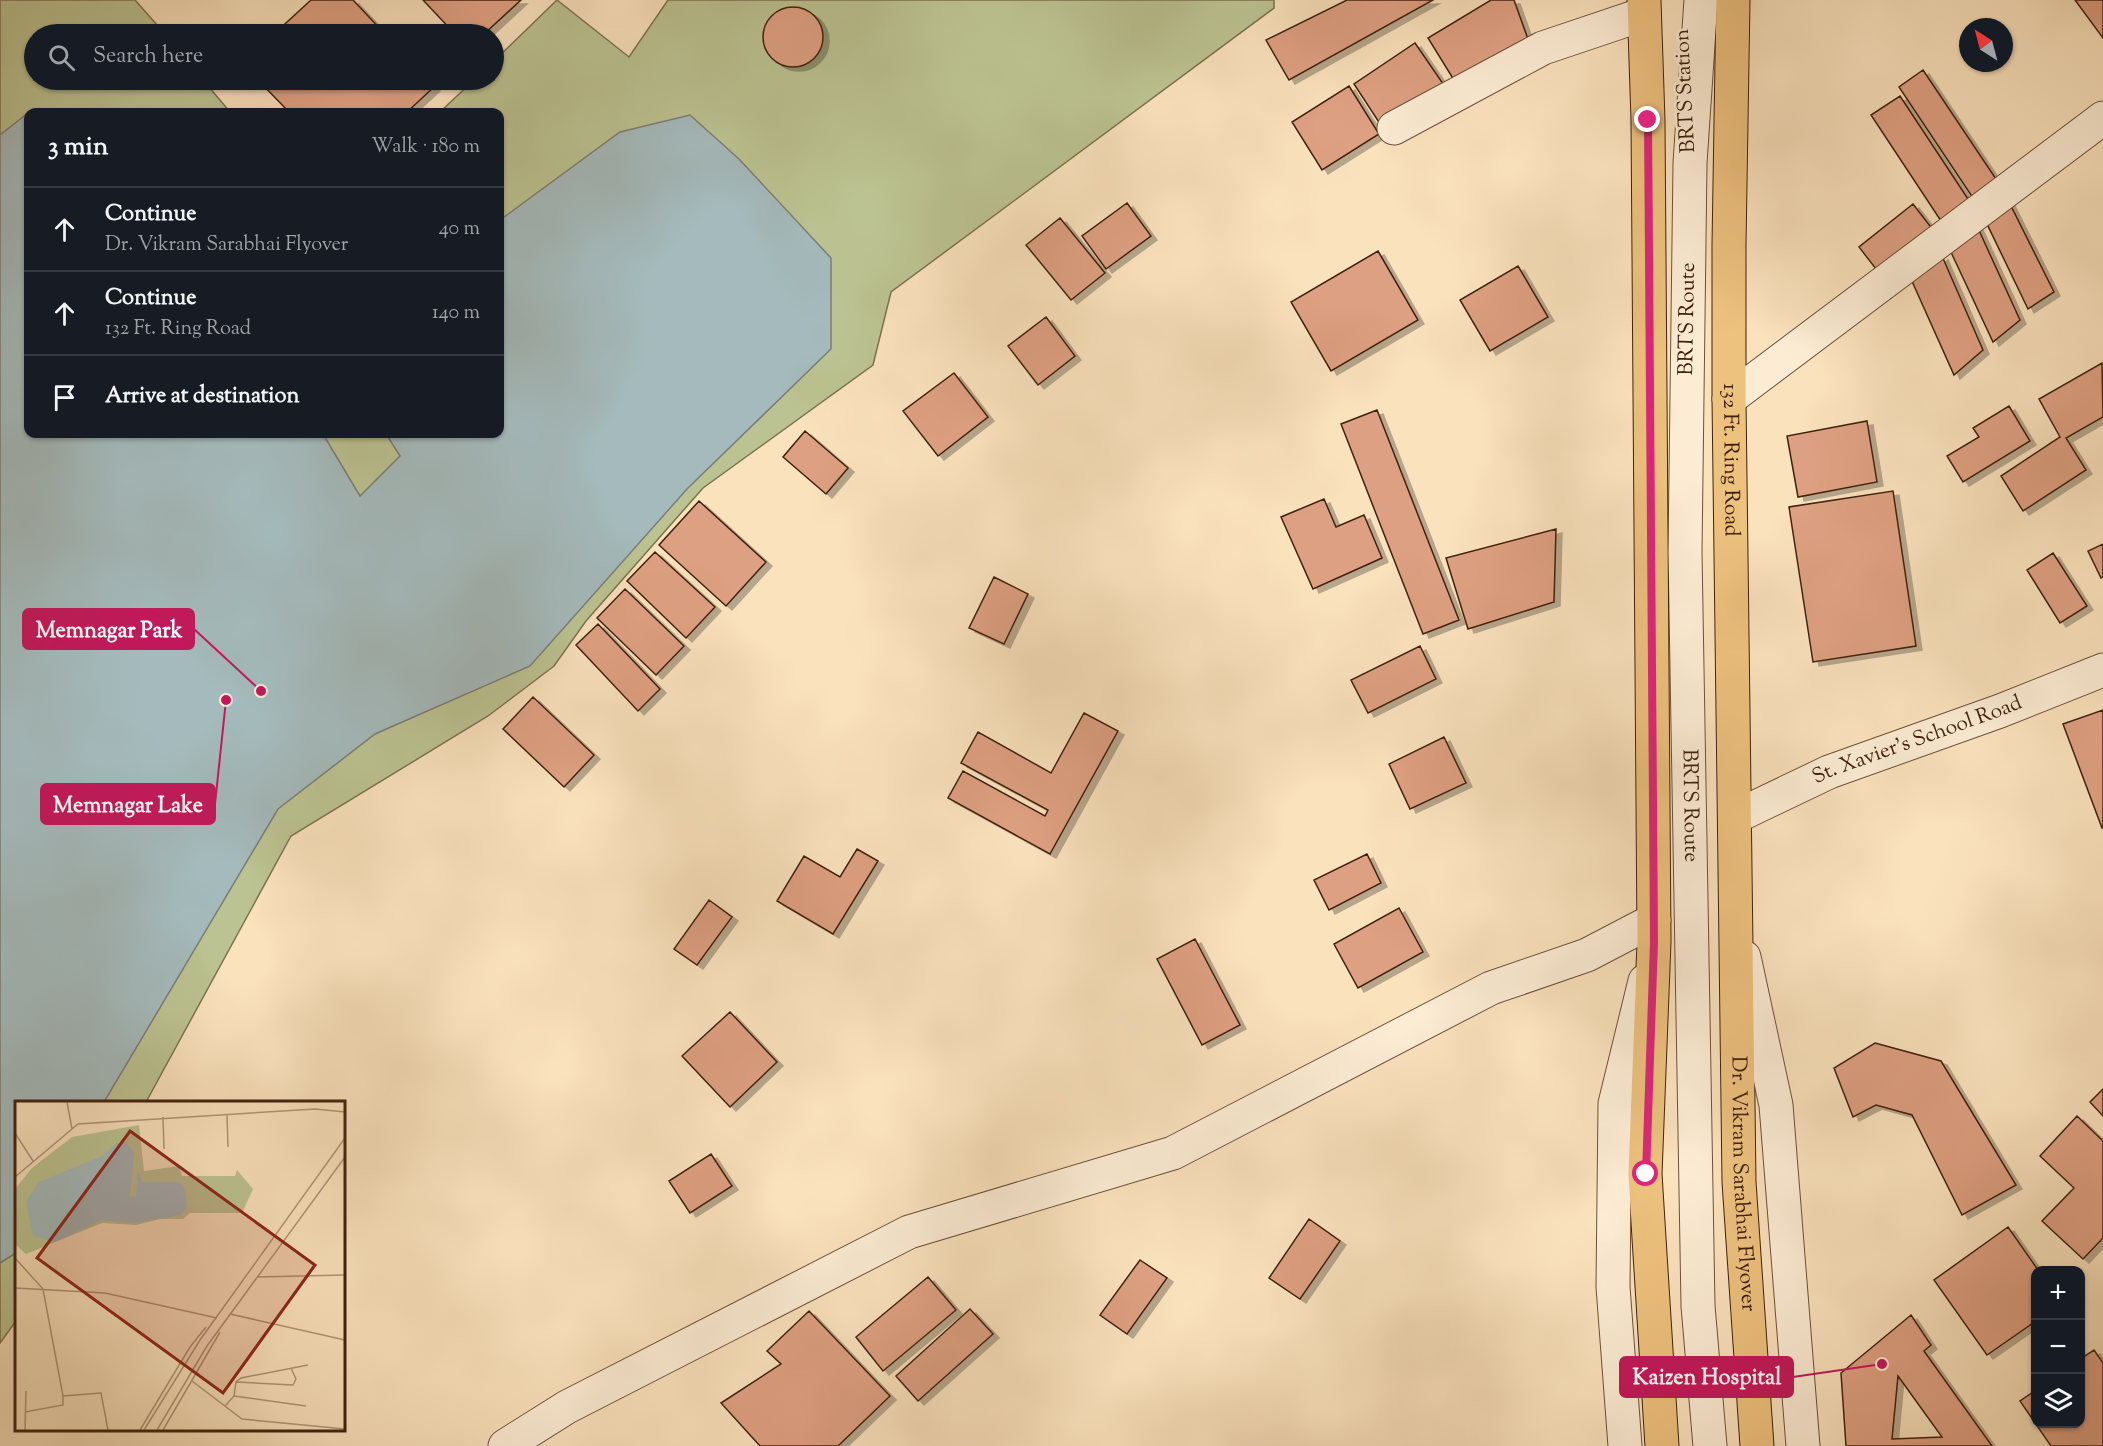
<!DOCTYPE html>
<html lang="en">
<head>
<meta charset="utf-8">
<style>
	body { margin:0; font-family:"Sorts Mill Goudy",serif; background:#242831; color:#f1f3f6 }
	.controls { position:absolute; right:18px; bottom:18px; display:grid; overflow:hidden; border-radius:12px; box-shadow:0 2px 4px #0004 }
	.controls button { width:54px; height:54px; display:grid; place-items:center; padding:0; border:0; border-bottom:2px solid #363941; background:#171b24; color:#f1f3f6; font:30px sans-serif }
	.compass { position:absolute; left:1959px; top:18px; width:54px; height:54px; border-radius:50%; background:#171b24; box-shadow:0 2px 4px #0004; rotate:324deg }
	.stop { position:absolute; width:18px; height:18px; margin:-14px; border:4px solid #db2777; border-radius:50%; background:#fff }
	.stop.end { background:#db2777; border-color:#fff; box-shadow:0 2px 6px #0008 }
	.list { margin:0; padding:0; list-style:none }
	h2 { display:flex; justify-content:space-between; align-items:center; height:78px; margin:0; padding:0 24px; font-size:26px }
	h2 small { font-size:20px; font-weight:400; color:#9ea1a6 }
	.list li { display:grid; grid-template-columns:39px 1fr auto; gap:18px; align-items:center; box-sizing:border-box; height:84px; padding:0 24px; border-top:2px solid #363941 }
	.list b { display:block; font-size:22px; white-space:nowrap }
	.list p { margin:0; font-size:20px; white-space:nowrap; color:#9ea1a6 }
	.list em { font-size:20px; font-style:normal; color:#9ea1a6 }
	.icon { flex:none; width:33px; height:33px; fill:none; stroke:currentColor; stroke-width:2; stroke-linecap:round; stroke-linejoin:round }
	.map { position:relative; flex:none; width:2103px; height:1446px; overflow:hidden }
	.search { position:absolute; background:#171b24; box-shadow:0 2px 4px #0004; left:24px; top:24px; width:480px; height:66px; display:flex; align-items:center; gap:15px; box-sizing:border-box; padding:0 21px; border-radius:33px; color:#9ea1a6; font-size:22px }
	.panel { position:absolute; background:#171b24; box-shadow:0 2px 4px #0004; left:24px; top:108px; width:480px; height:330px; border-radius:12px }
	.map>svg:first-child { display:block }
	.green { fill:#bcc392; stroke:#7e7250; stroke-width:1.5 }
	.water { fill:#a4babc; stroke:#7c7d76; stroke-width:1.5 }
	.building { fill:#dea082; stroke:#40210d; stroke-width:1.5; fill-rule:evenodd; filter:url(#shadow) }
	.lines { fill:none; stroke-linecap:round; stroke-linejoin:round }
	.minor-casing { stroke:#6e5139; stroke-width:35 }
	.major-casing { stroke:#40210d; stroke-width:35 }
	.minor { stroke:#fcecd4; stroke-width:33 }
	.major { stroke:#edc17e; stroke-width:33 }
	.route { stroke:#db2777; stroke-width:8 }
	.labels { text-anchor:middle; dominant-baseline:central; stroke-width:5; stroke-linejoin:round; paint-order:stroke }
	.street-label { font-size:21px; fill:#40210d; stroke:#fcecd4 }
	.inset-road { fill:none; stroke:#b09577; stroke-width:1.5 }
	.view { fill:#8f2418; fill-opacity:0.15; stroke:#8f2418; stroke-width:3 }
	.inset-edge { fill:none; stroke:#40210d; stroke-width:3 }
	.leader { fill:none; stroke:#c2185b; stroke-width:2 }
	.callout-dot { fill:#c2185b; stroke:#fcecd4; stroke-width:2 }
	.callout { fill:#c2185b; stroke:#c2185b; stroke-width:2 }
	.callout-label { font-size:22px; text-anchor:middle; font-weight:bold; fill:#fff }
</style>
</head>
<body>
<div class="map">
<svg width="2103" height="1446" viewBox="0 0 2103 1446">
	<defs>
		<filter id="shadow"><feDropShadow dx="6" dy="4" stdDeviation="0" flood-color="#0004"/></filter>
	</defs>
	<rect width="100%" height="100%" fill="#fae2bd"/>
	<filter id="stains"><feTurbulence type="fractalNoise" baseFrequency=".00333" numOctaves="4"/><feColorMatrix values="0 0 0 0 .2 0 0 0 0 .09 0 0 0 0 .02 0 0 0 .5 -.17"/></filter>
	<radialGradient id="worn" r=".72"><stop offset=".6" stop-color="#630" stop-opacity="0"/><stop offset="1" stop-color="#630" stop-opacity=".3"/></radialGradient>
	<path class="green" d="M0,0H135L165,34H34V80H203L230,112H28V434H500V112H440L474,80H494V61L557,0L629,57L668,0H1274V8L891,292L873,365L703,488L586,621L554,666L488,716L291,836L146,1102H16V1321L0,1343Z"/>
	<path class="water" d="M28,113V434H323L360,496L400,456L386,434H500V220L620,132L690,115L739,159L831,258V349L687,489L530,666L375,734L278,809L104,1102H16V1253L0,1263V135Z"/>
	<path class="building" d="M311,0H353L385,34H274Z
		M423,0H521L484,34H455Z
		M1347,0H1433L1289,80L1266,40Z
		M1491,0H1514L1528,39L1457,85L1428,38Z
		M2075,0H2103V38Z
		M763 37a30 30 0 1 1 60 0a30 30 0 1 1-60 0Z
		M1415,43L1448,91L1386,133L1354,84Z
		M1923,70L1998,182L1973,198L1899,87Z
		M258,80H427L434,87L407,112H289Z
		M1349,86L1379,134L1322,170L1292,122Z
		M1900,96L1970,202L1941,221L1871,115Z
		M2008,200L2054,292L2028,309L1987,224Z
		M1127,203L1151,236L1106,269L1082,236Z
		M1913,204L1937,235L1883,278L1859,247Z
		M1060,218L1105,273L1071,300L1026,245Z
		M1977,226L2020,320L1993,342L1950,250Z
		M1378,251L1418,320L1331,371L1291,302Z
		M1942,256L1983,350L1954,375L1911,279Z
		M1518,266L1548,317L1490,351L1460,300Z
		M1046,317L1075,356L1038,385L1008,346Z
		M2102,363L2103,417L2066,438L2086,470L2023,511L2001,476L2060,437L2039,399Z
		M954,373L988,417L938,456L903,411Z
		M2009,406L2030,441L1963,482L1947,456L1979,437L1973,428Z
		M1377,410L1459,620L1423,634L1341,424Z
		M1867,421L1877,482L1798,497L1787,436Z
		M805,431L848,468L826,494L783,457Z
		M1893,491L1916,646L1813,662L1789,507Z
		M1324,499L1336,527L1364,515L1382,558L1313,589L1281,517Z
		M699,501L766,562L726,606L659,545Z
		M1556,529L1554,602L1468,629L1446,558Z
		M2103,544V577L2101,578L2088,551Z
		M655,552L715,607L686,638L627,581Z
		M2053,553L2087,606L2060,623L2027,570Z
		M994,577L1028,594L1004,644L969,628Z
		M625,589L684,646L656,675L597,618Z
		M598,624L660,689L638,711L576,645Z
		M1420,646L1436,679L1368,713L1351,680Z
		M533,697L594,755L564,787L503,729Z
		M2103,710V828H2102L2063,724Z
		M1084,713L1118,731L1050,854L948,798L963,771L1045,816L1048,810L961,763L978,732L1051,773Z
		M1444,737L1466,783L1410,809L1389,764Z
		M857,849L878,861L833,934L777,901L804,856L840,877Z
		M1367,854L1381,883L1329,910L1314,880Z
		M709,900L732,917L697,965L674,949Z
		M1399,908L1423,952L1358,988L1334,944Z
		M1195,939L1240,1025L1202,1045L1157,959Z
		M730,1012L777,1062L730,1107L682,1056Z
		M1875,1043L1941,1061L2016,1185L1962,1215L1912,1115L1876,1105L1853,1117L1834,1068Z
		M2103,1089V1116L2090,1102Z
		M2077,1116L2103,1141V1238L2083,1259L2042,1221L2074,1188L2040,1156Z
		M711,1154L732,1186L690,1213L669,1181Z
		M1309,1219L1340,1241L1300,1299L1269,1278Z
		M2008,1227L2038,1270H2036V1321L1987,1355L1934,1280Z
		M1140,1260L1167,1278L1127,1334L1100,1315Z
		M928,1277L956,1310L883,1371L856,1337Z
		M970,1309L993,1334L918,1401L896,1376Z
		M809,1311L890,1396L838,1446H760L721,1403L781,1364L767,1351Z
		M1911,1315L1931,1345L1924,1351L1992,1446H1846L1841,1373ZM1898,1376L1942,1437L1892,1439Z
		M2094,1350L2103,1363V1446H2051L2020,1401L2036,1390V1424H2080V1359Z"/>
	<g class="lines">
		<defs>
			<g id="minor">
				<path id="s1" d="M1701,0L1690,163L1685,552L1698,1306L1710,1446"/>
				<path d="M1394,128L1543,48L1644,14"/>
				<path d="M1729,399L2103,118"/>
				<path id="s2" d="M1735,817L1829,772L2000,711L2103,670"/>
				<path d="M1744,957L1776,1105L1803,1446"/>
				<path d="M505,1446L567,1407L909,1232L1173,1153L1491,988L1587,955L1654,920"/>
				<path d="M1625,1446L1613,1287L1615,1104L1645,981"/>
			</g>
			<g id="major">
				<path d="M1644,0L1648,120L1654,942L1645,1174L1662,1446"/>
				<path id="s3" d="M1733,0L1729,245V399L1739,1182L1757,1446"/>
			</g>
		</defs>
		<use href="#minor" class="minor-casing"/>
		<use href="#major" class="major-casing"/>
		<use href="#minor" class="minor"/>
		<use href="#major" class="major"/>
	</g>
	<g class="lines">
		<path class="route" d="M1646,1174L1654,942L1648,120"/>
	</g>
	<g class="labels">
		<g class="street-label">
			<text transform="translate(1686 91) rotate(-93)">BRTS Station</text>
			<text transform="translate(1688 319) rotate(-89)">BRTS Route</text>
			<text stroke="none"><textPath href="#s3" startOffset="460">132 Ft. Ring Road</textPath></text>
			<text stroke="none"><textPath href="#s2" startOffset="198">St. Xavier's School Road</textPath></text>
			<text stroke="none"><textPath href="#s1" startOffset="806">BRTS Route</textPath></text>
			<text stroke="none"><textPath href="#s3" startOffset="1184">Dr. Vikram Sarabhai Flyover</textPath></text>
		</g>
	</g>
	<g transform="translate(15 1101)">
		<rect width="330" height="330" fill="#fae2bd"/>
		<path d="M124,24L129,70L164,65L167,75H220L222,69L238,88L227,112H175L168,118H145L121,124L87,122L11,153L0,143V88L17,67L57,36Z" fill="#bcc392"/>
		<path d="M110,41L119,51L115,96L121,95L123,70L127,81H161L168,84L170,91L172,106L166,114L119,122L87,119L40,141L18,135L11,101L24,81L87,55L101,42Z" fill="#a4babc"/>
		<path class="inset-road" d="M52,1L57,28M212,14L213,46M148,16L149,48M0,32L18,60M0,76L63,23L300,8L330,11M0,157L28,188L48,295M242,176L330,174M0,187L90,192L202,217M215,213L330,239M177,280L227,318L330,328M221,281L278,284L281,278L276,267M219,295L291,305M210,305L219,295L221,281L226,277L293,264M10,311L48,304V295L86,292L93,329M10,329L11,290M125,329L175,246L191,226M129,329L185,239L330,37M142,329L192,245L330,56M148,329L205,231"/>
		<path class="view" d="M115,30L300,164L208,292L22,157Z"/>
		<rect width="330" height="330" class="inset-edge"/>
	</g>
	<path class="leader" d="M261 691L194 629M226 700L215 804M1882 1364L1793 1377"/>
	<g class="callout-dot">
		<circle cx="261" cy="691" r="6"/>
		<circle cx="226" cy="700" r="6"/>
		<circle cx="1882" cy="1364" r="6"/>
	</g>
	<g class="callout">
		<rect x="23" y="609" width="171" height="40" rx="6"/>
		<rect x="41" y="784" width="174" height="40" rx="6"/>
		<rect x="1620" y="1357" width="173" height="40" rx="6"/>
	</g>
	<g class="callout-label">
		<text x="109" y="637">Memnagar Park</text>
		<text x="128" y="812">Memnagar Lake</text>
		<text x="1707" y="1384">Kaizen Hospital</text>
	</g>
	<rect width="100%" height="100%" filter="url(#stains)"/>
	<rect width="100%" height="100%" fill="url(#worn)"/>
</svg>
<div class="controls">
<button>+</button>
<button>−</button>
<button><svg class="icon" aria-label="layers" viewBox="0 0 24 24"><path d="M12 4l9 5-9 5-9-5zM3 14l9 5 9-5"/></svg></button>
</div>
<svg class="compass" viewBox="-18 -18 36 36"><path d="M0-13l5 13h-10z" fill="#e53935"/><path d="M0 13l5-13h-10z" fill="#9ea1a6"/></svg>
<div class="stop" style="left:1646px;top:1174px"></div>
<div class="stop end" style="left:1648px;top:120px"></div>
<div class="search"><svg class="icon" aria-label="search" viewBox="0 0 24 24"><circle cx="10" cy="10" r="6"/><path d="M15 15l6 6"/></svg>Search here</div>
<section class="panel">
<h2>3 min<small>Walk · 180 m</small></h2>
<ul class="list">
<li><svg class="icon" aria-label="ahead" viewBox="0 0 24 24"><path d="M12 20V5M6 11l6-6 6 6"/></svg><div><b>Continue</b><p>Dr. Vikram Sarabhai Flyover</p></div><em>40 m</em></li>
<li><svg class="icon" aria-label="ahead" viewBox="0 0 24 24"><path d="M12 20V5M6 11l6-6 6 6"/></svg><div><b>Continue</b><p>132 Ft. Ring Road</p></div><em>140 m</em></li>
<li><svg class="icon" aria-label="arrive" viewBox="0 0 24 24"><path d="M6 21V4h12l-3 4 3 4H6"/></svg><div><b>Arrive at destination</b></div></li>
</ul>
</section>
</div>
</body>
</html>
